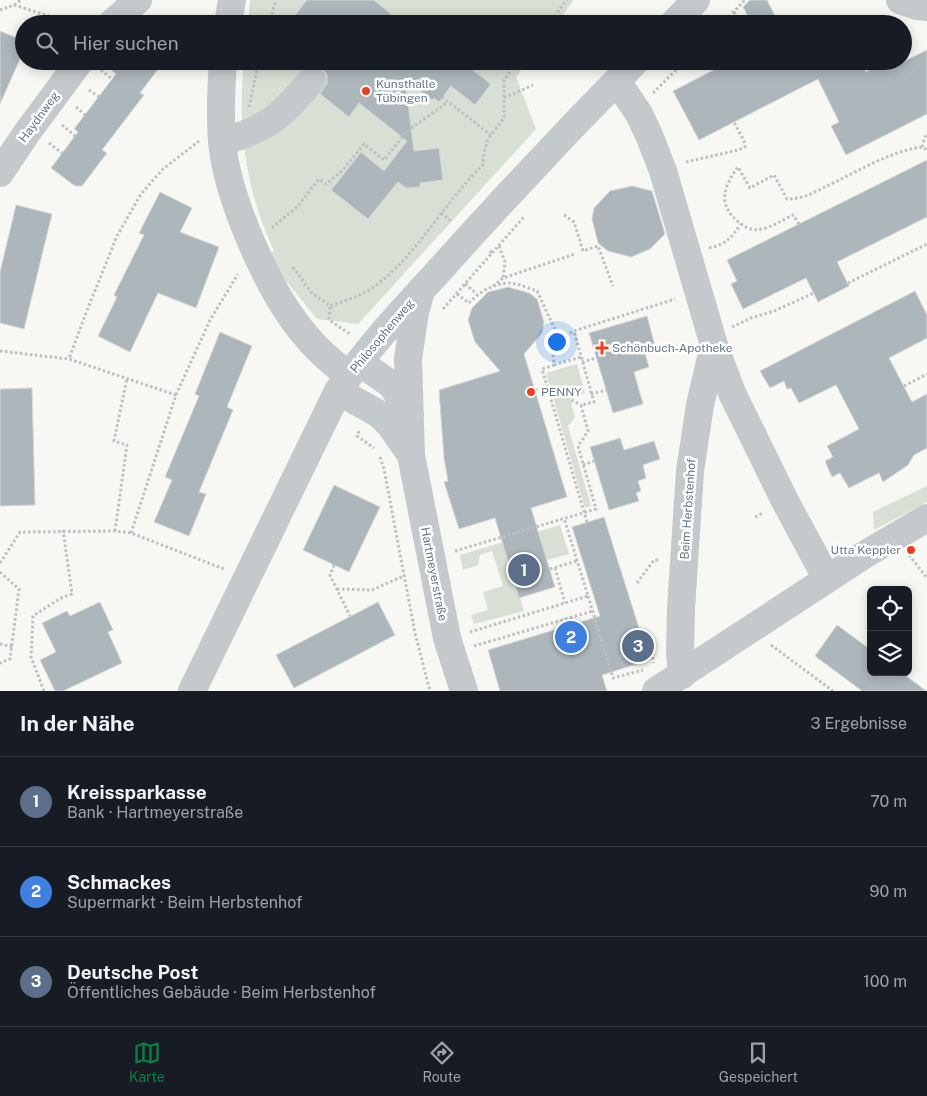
<!DOCTYPE html>
<html lang="de">
<head>
<meta charset="utf-8">
<style>
	body { margin:0; font-family:"Public Sans",sans-serif; background:#20242c; color:#f1f3f6 }
	.controls { position:absolute; right:15px; bottom:15px; display:grid; overflow:hidden; border-radius:8px; box-shadow:0 2px 12px #0003 }
	.controls button { width:45px; height:45px; display:grid; place-items:center; padding:0; border:0; border-bottom:1px solid #363941; background:#171b24; color:#f1f3f6; font:25px sans-serif }
	.you { position:absolute; left:556px; top:341px; width:18px; height:18px; margin:-12px; border:4px solid #fff; border-radius:50%; background:#1a73e8; box-shadow:0 0 0 8px #1a73e833 }
	.badge { display:grid; place-items:center; width:32px; height:32px; border-radius:50%; background:#0b8043; color:#fff; font-size:16px; font-weight:700 }
	.pin { position:absolute; translate:-50% -50%; border:2px solid #fff; box-shadow:0 1px 5px #0006 }
	.list { margin:0; padding:0; list-style:none }
	h2 { display:flex; justify-content:space-between; align-items:center; height:65px; margin:0; padding:0 20px; font-size:21px }
	h2 small { font-size:16px; font-weight:400; color:#9ea1a6 }
	.list li { display:grid; grid-template-columns:32px 1fr auto; gap:15px; align-items:center; box-sizing:border-box; height:90px; padding:0 20px; border-top:1px solid #363941 }
	.list b { display:block; font-size:19px; white-space:nowrap }
	.list p { margin:0; font-size:16px; white-space:nowrap; color:#9ea1a6 }
	.list em { font-size:16px; font-style:normal; color:#9ea1a6 }
	.icon { flex:none; width:28px; height:28px; fill:none; stroke:currentColor; stroke-width:2; stroke-linecap:round; stroke-linejoin:round }
	.map { position:relative; flex:none; width:927px; height:691px; overflow:hidden }
	.search { position:absolute; background:#171b24; box-shadow:0 2px 12px #0003; left:15px; right:15px; top:15px; height:55px; display:flex; align-items:center; gap:12px; box-sizing:border-box; padding:0 18px; border-radius:28px; color:#9ea1a6; font-size:19px }
	.sheet { height:335px; background:#171b24 }
	nav { display:flex; justify-content:space-around; align-items:center; box-sizing:border-box; height:70px; border-top:1px solid #363941; background:#171b24; font-size:14px; color:#9ea1a6 }
	nav a { display:grid; justify-items:center; gap:2px }
	nav .on { color:#0b8043 }
	.map>svg:first-child { display:block }
	.green { fill:#d8dfd4 }
	.building { fill:#adb6bb; stroke:#d8d8d6 }
	.lines { fill:none; stroke-linecap:round; stroke-linejoin:round }
	.path { stroke:#bdc0c2; stroke-width:3; stroke-dasharray:2.5 2.5; stroke-linecap:butt }
	.minor { stroke:#c4c9cb; stroke-width:28 }
	.poi-dot { fill:#ec3f1d; stroke:#fff; stroke-width:2 }
	.labels { text-anchor:middle; dominant-baseline:central; stroke-width:5; stroke-linejoin:round; paint-order:stroke }
	.poi-label { font-size:12px; fill:#647986; stroke:#fff; text-anchor:start }
	.street-label { font-size:12px; fill:#647986; stroke:#fff }
</style>
</head>
<body>
<div class="map">
<svg width="927" height="691" viewBox="0 0 927 691">
	<rect width="100%" height="100%" fill="#f7f7f3"/>
	<path class="green" d="M250,0H574L556,24H248Z
		M244,61H528L516,77L536,129L358,324L317,319L266,256L274,251C246,191 237,128 244,61Z
		M577,364L585,393L570,398L575,418L568,426L591,506L585,508L546,373Z
		M927,486V502L874,530L873,512Z
		M560,525L569,554L547,560L504,547L524,611L474,624L471,615L488,610L483,592L503,586L492,551L480,555L478,565L463,570L460,555Z"/>
	<path class="building" d="M307,0H374L403,24H288Z
		M750,0H767L776,18L765,24H752L743,7Z
		M0,31L24,41V50L0,104Z
		M927,50V114L846,155L831,126L839,122L818,79L699,140L673,91L731,61H861L866,72L883,63L887,70Z
		M119,61H164L140,93L144,95L102,150L107,153L82,186H75L51,168L78,132L74,129L116,74L112,71Z
		M296,61H461L491,84L475,105L451,86L439,102L434,98L432,100L405,79L414,151L439,148L443,180L420,183V187L406,188L398,182L368,219L331,190L361,152L384,171L407,141L359,103L349,117L320,94L327,83V75L323,69L315,65L304,67Z
		M927,160V217L837,262L849,286L818,302L806,278L743,309L731,284L737,281L727,260Z
		M632,186L652,191L665,234L650,249L631,257L608,251L598,243L592,219L594,208L610,191Z
		M160,192L192,208L180,232L219,247L196,308L158,293L130,352L98,336L117,297L114,295L144,235L139,233Z
		M16,205L52,214L24,329L0,323V272Z
		M508,287L529,293L537,299L544,322L542,333L524,354L567,497L531,508L555,587L519,598L495,518L459,529L444,482L448,481L444,458L439,390L500,371L475,342L468,320L472,308L488,292Z
		M915,291L927,315V338L889,358L912,402L927,394V448L914,455L908,465L883,482L879,473L849,488L840,473L832,477L825,461L833,457L827,446L859,429L836,385L799,403L791,388L787,389L784,381L770,388L760,371Z
		M647,316L655,346L644,349L649,367L634,372L643,404L613,413L589,333Z
		M220,332L252,346L227,407L233,410L199,492L206,494L189,536L154,522L172,480L165,477L199,396L195,394Z
		M32,388L35,505L0,506V389Z
		M620,438L624,450L654,441L660,459L643,465L646,478L638,481L641,491L636,493L639,501L609,510L590,447Z
		M334,485L380,507L349,572L303,550Z
		M604,517L649,660L602,675L607,691H500L488,650L600,616L572,527Z
		M100,602L113,630L108,632L122,663L63,691H55L40,660L56,652L42,623L67,611L70,616Z
		M378,602L395,635L294,688L276,655Z
		M837,625L871,650V672H901L926,691H862L815,656Z"/>
	<g class="lines">
		<path class="path" d="M14,5L49,16L62,24
			M0,10L14,5L21,0
			M734,12L740,24
			M269,24L276,0
			M548,24L567,0
			M722,24L745,0
			M101,70L112,79
			M89,90L99,97
			M653,93L685,61
			M442,97L491,135
			M504,98L533,85
			M76,107L85,115
			M249,107L259,61
			M62,125L75,136
			M49,143L62,153
			M922,147L925,137L927,135
			M686,162L738,150L745,147L744,141L734,122
			M441,213L452,222
			M564,215L574,222L583,251L598,246L613,286
			M799,224L793,215C784,219 771,228 761,229C753,231 746,228 740,223C717,206 723,187 738,167L750,188L774,175L787,199C806,199 818,190 835,182C862,169 892,151 922,147L927,150
			M272,228L299,205L319,179L326,184L343,170L364,144L384,160L406,132L448,102
			M499,246L505,262L503,278
			M709,248C727,244 731,238 741,224
			M492,253L524,217
			M293,267L311,292L330,306C347,300 364,295 379,283C420,251 445,201 483,165L484,152L488,139L504,118V80L518,61
			M848,283L927,244
			M465,284L477,294
			M493,286L503,278L575,254
			M457,294L469,303C479,292 494,283 510,283C519,284 529,288 537,291L559,338
			M330,307L329,320L350,334
			M443,309L492,253L489,250
			M732,327L751,318L774,311L814,293
			M0,351L69,359
			M582,362L597,358
			M554,365L581,357
			M904,386L927,374
			M535,390L547,387L581,405
			M591,394L607,390
			M176,395L210,320L238,274
			M359,431L357,436L374,448
			M380,457L384,469L415,633L430,691
			M583,465L594,461
			M755,517L763,513
			M587,522L542,369L554,365L552,342L574,331L675,299
			M115,531L127,445L114,441L127,378
			M131,533L176,395L69,359L84,318L117,236L141,194L163,169L199,141
			M455,551L596,509L578,446L588,431L581,405L594,402L574,331
			M909,555L927,578
			M0,563L20,532L115,531L131,533L224,569
			M334,565L330,575L350,616
			M555,568L565,603
			M550,569L577,561
			M0,572L19,589L10,659L0,663
			M637,583L654,560H660
			M337,589L372,590L404,576
			M588,596L613,678L643,670
			M470,632L588,596L564,518
			M644,643L648,642L654,663
			M0,644L13,647
			M771,645L833,691
			M474,646L593,611
			M44,691L31,657L33,616L61,598L72,594L63,530"/>
		<path class="minor" d="M900,0L917,6L927,7
			M111,24L138,0
			M228,24L232,0
			M673,24L696,0
			M223,61C221,88 220,114 222,141C227,198 269,294 307,337C319,352 334,364 349,376
			M617,81L639,114L649,135L663,171L714,345L732,393L785,501L827,579
			M222,142C269,128 281,116 312,80
			M0,173L26,134L80,61
			M421,291L415,312L408,359L411,455L447,638L464,691
			M359,362L392,385L410,414
			M338,391L379,414L390,425L411,455
			M682,675L680,654L681,608L690,471L700,405L714,345
			M192,691L338,391C370,344 408,305 446,263C508,194 571,127 636,61
			M656,691L864,555L927,518"/>
	</g>
	<g class="poi-dot">
		<circle cx="366" cy="91" r="5"/>
		<path d="M599.5 340.5h5v5h5v5h-5v5h-5v-5h-5v-5h5z"/>
		<circle cx="531" cy="392" r="5"/>
		<circle cx="911" cy="550" r="5"/>
	</g>
	<g class="labels">
		<g class="poi-label">
			<text x="376" y="84">Kunsthalle<tspan x="376" dy="14">Tübingen</tspan></text>
			<text x="612" y="348">Schönbuch-Apotheke</text>
			<text x="541" y="392">PENNY</text>
			<text x="901" y="550" text-anchor="end">Utta Keppler</text>
		</g>
		<g class="street-label">
			<text transform="translate(39 117) rotate(-54)">Haydnweg</text>
			<text transform="translate(382 336) rotate(-50)">Philosophenweg</text>
			<text transform="translate(688 509) rotate(-86)">Beim Herbstenhof</text>
			<text transform="translate(434 574) rotate(79)">Hartmeyerstraße</text>
		</g>
	</g>
</svg>
<div class="controls">
<button><svg class="icon" aria-label="locate" viewBox="0 0 24 24"><circle cx="12" cy="12" r="6"/><path d="M12 2v4M12 18v4M2 12h4M18 12h4"/></svg></button>
<button><svg class="icon" aria-label="layers" viewBox="0 0 24 24"><path d="M12 4l9 5-9 5-9-5zM3 14l9 5 9-5"/></svg></button>
</div>
<div class="you"></div>
<div class="pin badge" style="left:524px;top:570px;background:#5c6f8a">1</div>
<div class="pin badge" style="left:571px;top:637px;background:#3f7fe0">2</div>
<div class="pin badge" style="left:638px;top:646px;background:#5c6f8a">3</div>
<div class="search"><svg class="icon" aria-label="search" viewBox="0 0 24 24"><circle cx="10" cy="10" r="6"/><path d="M15 15l6 6"/></svg>Hier suchen</div>
</div>
<section class="sheet">
<h2>In der Nähe<small>3 Ergebnisse</small></h2>
<ul class="list">
<li><span class="badge" style="background:#5c6f8a">1</span><div><b>Kreissparkasse</b><p>Bank · Hartmeyerstraße</p></div><em>70 m</em></li>
<li><span class="badge" style="background:#3f7fe0">2</span><div><b>Schmackes</b><p>Supermarkt · Beim Herbstenhof</p></div><em>90 m</em></li>
<li><span class="badge" style="background:#5c6f8a">3</span><div><b>Deutsche Post</b><p>Öffentliches Gebäude · Beim Herbstenhof</p></div><em>100 m</em></li>
</ul>
</section>
<nav>
<a class="on"><svg class="icon" aria-label="map" viewBox="0 0 24 24"><path d="M3 6l6-2 6 2 6-2v14l-6 2-6-2-6 2zM9 4v14M15 6v14"/></svg>Karte</a>
<a><svg class="icon" aria-label="directions" viewBox="0 0 24 24"><path d="M12 3l9 9-9 9-9-9zM9 14v-3h6M13 9l2 2-2 2"/></svg>Route</a>
<a><svg class="icon" aria-label="saved" viewBox="0 0 24 24"><path d="M7 4h10v16l-5-4-5 4z"/></svg>Gespeichert</a>
</nav>
</body>
</html>
